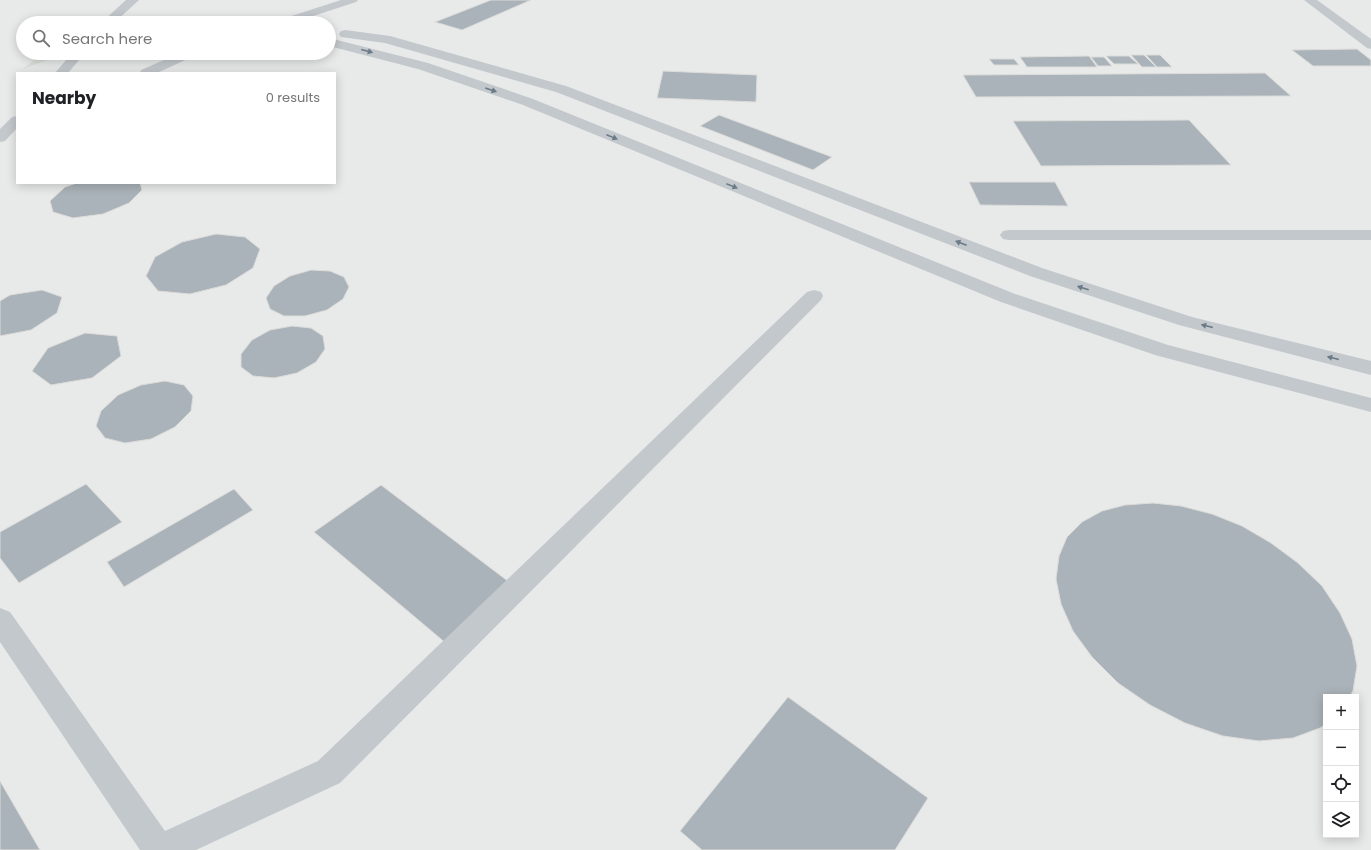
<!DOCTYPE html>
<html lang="en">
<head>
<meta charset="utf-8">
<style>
	body { margin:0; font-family:Poppins,sans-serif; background:#f6f6f6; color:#202124 }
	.controls { position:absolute; right:12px; bottom:12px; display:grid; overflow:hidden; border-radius:0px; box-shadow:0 2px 10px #0003 }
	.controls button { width:36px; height:36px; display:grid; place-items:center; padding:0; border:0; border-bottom:1px solid #e0e0e0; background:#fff; color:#202124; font:20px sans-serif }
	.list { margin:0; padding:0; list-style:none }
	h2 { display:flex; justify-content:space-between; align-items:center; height:52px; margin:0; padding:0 16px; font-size:17px }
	h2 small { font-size:13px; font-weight:400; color:#757577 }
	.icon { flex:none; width:22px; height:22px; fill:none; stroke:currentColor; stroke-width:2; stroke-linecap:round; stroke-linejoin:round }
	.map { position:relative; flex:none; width:1371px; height:850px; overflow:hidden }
	.search { position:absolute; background:#fff; box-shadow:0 2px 10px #0003; left:16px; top:16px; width:320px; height:44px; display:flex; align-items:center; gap:10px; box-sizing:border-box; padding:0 14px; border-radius:22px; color:#757577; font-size:15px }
	.panel { position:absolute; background:#fff; box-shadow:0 2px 10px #0003; left:16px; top:72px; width:320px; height:112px; border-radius:0px }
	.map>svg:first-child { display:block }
	.built { fill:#e8e9e9; fill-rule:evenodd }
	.green { fill:#dadfd7 }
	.building { fill:#aab3b9; stroke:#dcdcda }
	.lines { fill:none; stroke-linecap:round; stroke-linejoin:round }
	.minor { fill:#c3c8cc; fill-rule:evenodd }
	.oneway { fill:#6a7a87 }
</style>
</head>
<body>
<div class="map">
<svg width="1371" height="850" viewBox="0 0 1371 850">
	<rect width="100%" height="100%" fill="#fafaf8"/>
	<path class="built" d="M0,0H1371V850H0ZM23,23H329V53H23ZM17,73H335V183H17ZM1326,697H1356V835H1326Z"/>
	<path class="green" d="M43,53H56L47,60L23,69Z"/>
	<path class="building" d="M491,0H531L462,30L435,22Z
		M1357,49L1371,60V66H1313L1292,50Z
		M1131,55H1144L1156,67H1142Z
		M1146,55H1160L1172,67H1157Z
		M1089,56L1097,67H1027L1020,57Z
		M1106,56H1129L1138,64H1114Z
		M1091,57H1104L1112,66H1098Z
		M989,59H1014L1019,65H994Z
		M663,71L757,75L756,102L657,98Z
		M1265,73L1291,96L976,97L963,75Z
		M719,115L832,157L813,170L700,126Z
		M1189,120L1231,165L1041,166L1013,121Z
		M969,182H1055L1068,206L980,205Z
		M77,183H140L142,190L129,203L103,214L73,218L53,212L50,201L65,187Z
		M216,234L245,237L260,249L253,268L226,285L190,294L158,291L146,276L155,257L182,242Z
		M311,270L330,271L344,277L349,287L343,299L327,310L305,316H284L270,309L266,298L274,286L290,276Z
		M42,290L62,297L57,313L31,330L0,336V301L10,295Z
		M292,326L311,328L323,336L325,349L316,362L297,373L274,378L253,376L241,367V354L252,340L270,330Z
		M85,333L117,336L121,356L92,378L51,385L32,371L48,348Z
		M165,381L184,385L193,396L191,411L175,427L151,439L125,443L105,438L96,426L101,411L118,395L141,385Z
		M86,484L122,522L19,583L0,558V532Z
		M381,485L521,591L454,650L314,532Z
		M234,489L253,510L124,587L107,562Z
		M1153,503L1181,506L1212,514L1242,526L1271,543L1298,563L1322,586L1340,613L1352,639L1357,666L1353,691L1349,697H1326V724L1320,728L1293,738L1259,741L1223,736L1185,723L1150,705L1118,683L1092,657L1073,631L1061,604L1056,579L1059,556L1067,537L1082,522L1102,511L1125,505Z
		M788,697L928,798L895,850H702L680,831Z
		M0,781L40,850H0Z"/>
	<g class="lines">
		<path class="minor" d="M126,0H139L114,23H101Z
			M341,0H358L356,2L292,23H274L276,21Z
			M1304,0H1317L1371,39V49L1367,48Z
			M345,30L390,36L566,86L1042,268L1192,317L1371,361V375L1179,325L1030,276L556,92L385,43L341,37L339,34L341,31Z
			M329,38L428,63L533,99L1015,294L1168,345L1371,398V412L1155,355L1001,302L523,105L418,69L329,46Z
			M72,53H85L68,73H55Z
			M180,53H196L194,56L157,73H140L141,70Z
			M17,116V128L5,141L0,142V129L12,117Z
			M1009,230H1371V240H1009L1003,239L1000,235L1003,231Z
			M814,290L821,292L823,296L821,300L340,783L196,850H140L0,642V608L10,612L165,831L318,761L807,292Z"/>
	</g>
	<defs><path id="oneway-solid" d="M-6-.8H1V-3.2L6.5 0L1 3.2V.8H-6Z"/></defs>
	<g class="oneway">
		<use href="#oneway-solid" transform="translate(367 51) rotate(15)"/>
		<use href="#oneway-solid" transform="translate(491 90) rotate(19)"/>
		<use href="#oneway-solid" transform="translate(612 137) rotate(22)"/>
		<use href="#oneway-solid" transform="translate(732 186) rotate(22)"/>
		<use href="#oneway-solid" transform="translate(961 243) rotate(-159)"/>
		<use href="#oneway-solid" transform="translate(1083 288) rotate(-162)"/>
		<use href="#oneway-solid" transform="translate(1207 326) rotate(-166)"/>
		<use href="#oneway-solid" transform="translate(1333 358) rotate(-166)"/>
	</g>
</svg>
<div class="controls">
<button>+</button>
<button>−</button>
<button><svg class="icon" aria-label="locate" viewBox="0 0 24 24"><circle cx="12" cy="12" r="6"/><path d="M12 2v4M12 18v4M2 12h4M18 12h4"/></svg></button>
<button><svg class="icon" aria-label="layers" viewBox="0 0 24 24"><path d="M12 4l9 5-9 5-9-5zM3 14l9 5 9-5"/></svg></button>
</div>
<div class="search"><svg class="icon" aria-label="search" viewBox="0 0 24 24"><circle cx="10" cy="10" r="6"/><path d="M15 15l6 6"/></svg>Search here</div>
<section class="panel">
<h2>Nearby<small>0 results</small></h2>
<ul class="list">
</ul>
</section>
</div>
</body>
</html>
